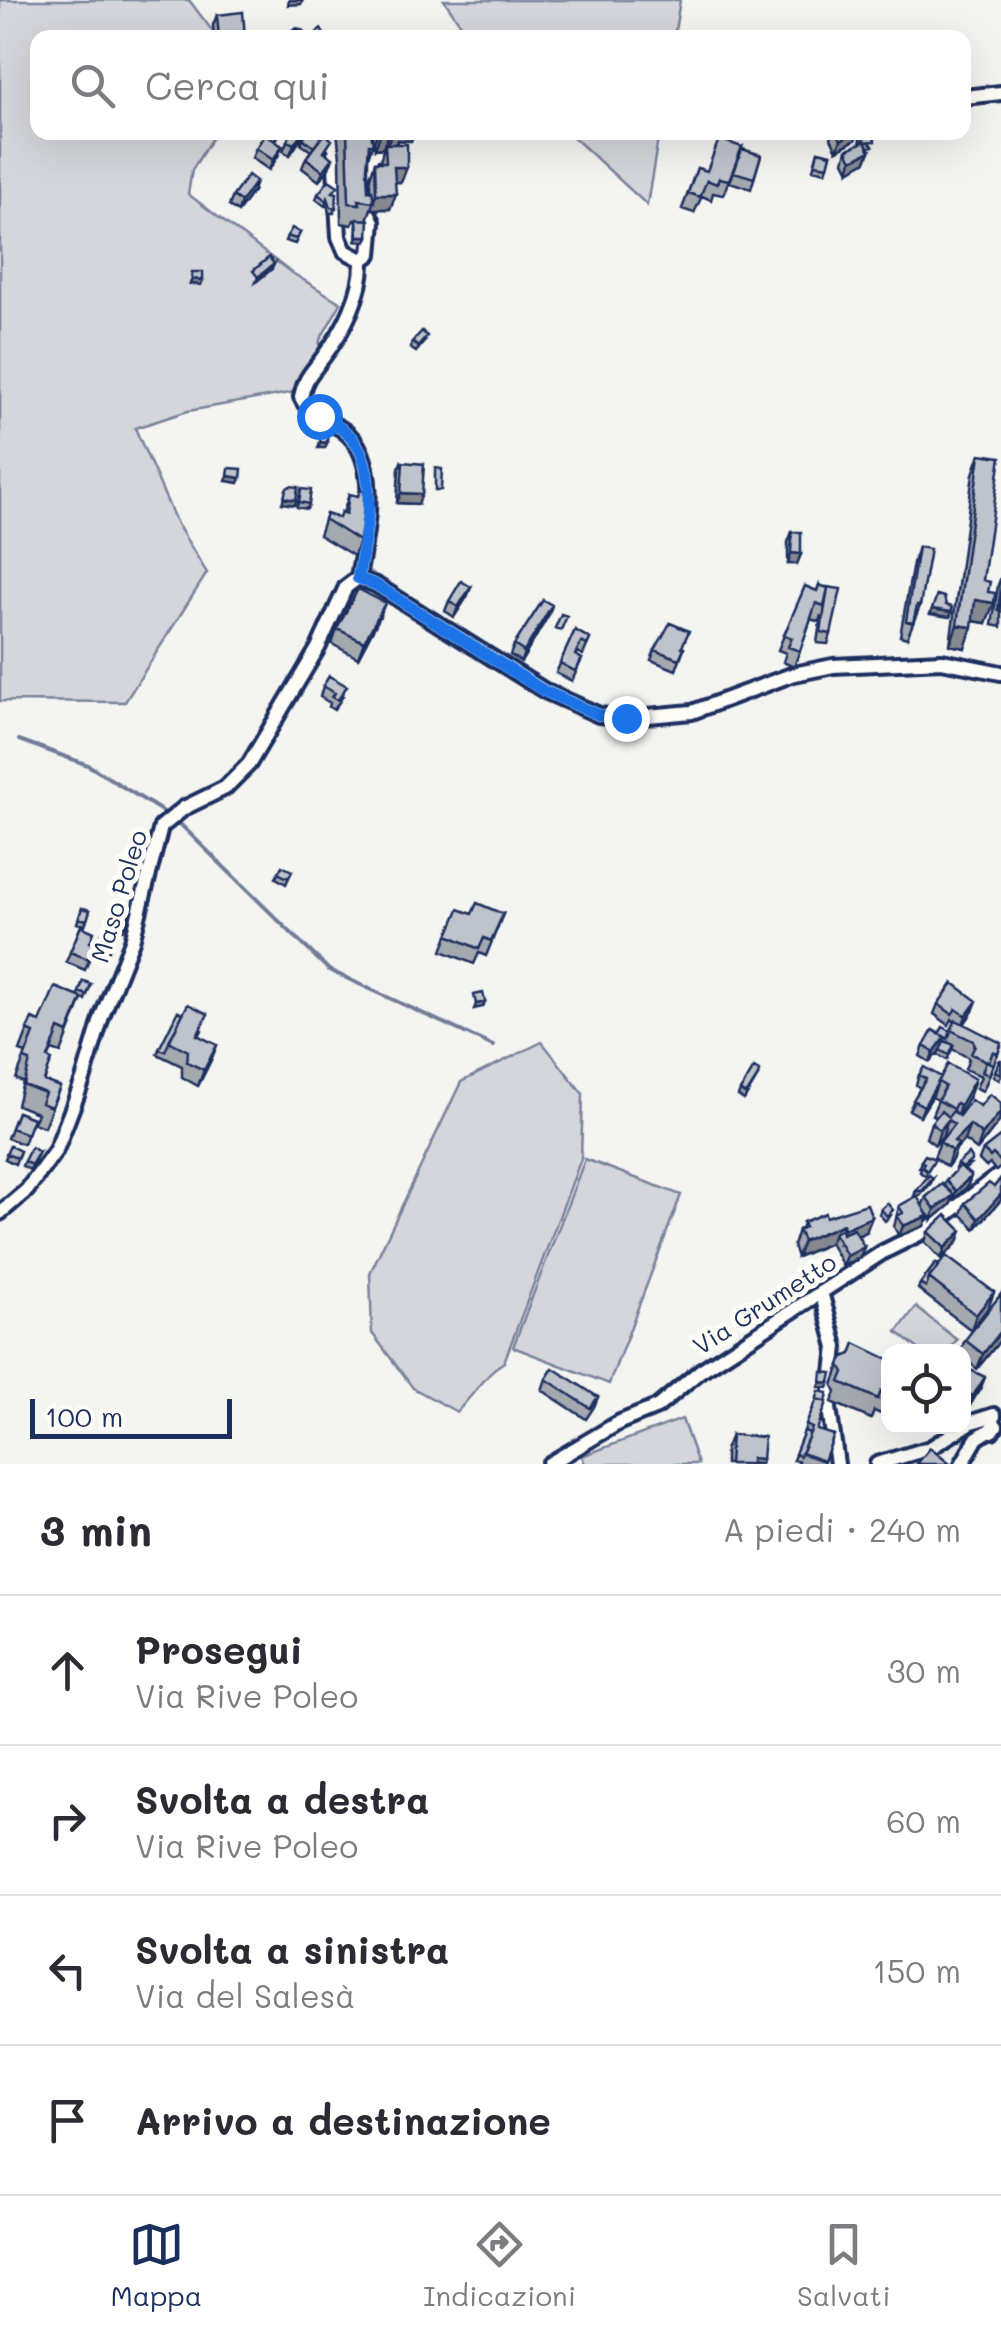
<!DOCTYPE html>
<html lang="it">
<head>
<meta charset="utf-8">
<style>
	body { margin:0; font-family:Mali,sans-serif; background:#f7f7f7; color:#2b2b33 }
	.controls { position:absolute; right:30px; bottom:30px; display:grid; overflow:hidden; border-radius:20px; box-shadow:0 10px 40px #0002 }
	.controls button { width:90px; height:90px; display:grid; place-items:center; padding:0; border:0; border-bottom:2px solid #e1e1e2; background:#fff; color:#2b2b33; font:50px sans-serif }
	.scale { position:absolute; left:30px; bottom:25px; width:202px; box-sizing:border-box; padding-left:10px; border:5px solid #1b2f5e; border-top:0; font-size:28px; line-height:35px; white-space:nowrap; color:#1b2f5e; -webkit-text-stroke:8px #fdfcf7; paint-order:stroke }
	.stop { position:absolute; width:30px; height:30px; margin:-22px; border:8px solid #1a73e8; border-radius:50%; background:#fff }
	.stop.end { background:#1a73e8; border-color:#fff; box-shadow:0 2px 10px #0008 }
	.list { margin:0; padding:0; list-style:none }
	h2 { display:flex; justify-content:space-between; align-items:center; height:130px; margin:0; padding:0 40px; font-size:42px }
	h2 small { font-size:32px; font-weight:400; color:#7c7c81 }
	.list li { display:grid; grid-template-columns:65px 1fr auto; gap:30px; align-items:center; box-sizing:border-box; height:150px; padding:0 40px; border-top:2px solid #e1e1e2 }
	.list b { display:block; font-size:38px; white-space:nowrap }
	.list p { margin:0; font-size:32px; white-space:nowrap; color:#7c7c81 }
	.list em { font-size:32px; font-style:normal; color:#7c7c81 }
	.icon { flex:none; width:55px; height:55px; fill:none; stroke:currentColor; stroke-width:2; stroke-linecap:round; stroke-linejoin:round }
	.map { position:relative; flex:none; width:1001px; height:1464px; overflow:hidden }
	.search { position:absolute; background:#fff; box-shadow:0 10px 40px #0002; left:30px; right:30px; top:30px; height:110px; display:flex; align-items:center; gap:25px; box-sizing:border-box; padding:0 35px; border-radius:20px; color:#7c7c81; font-size:38px }
	.sheet { height:730px; background:#fff }
	nav { display:flex; justify-content:space-around; align-items:center; box-sizing:border-box; height:140px; border-top:2px solid #e1e1e2; background:#fff; font-size:28px; color:#7c7c81 }
	nav a { display:grid; justify-items:center; gap:5px }
	nav .on { color:#1b2f5e }
	.map>svg:first-child { display:block }
	.green { fill:#d4d6db; stroke:#78829c; stroke-width:2.5 }
	.lines { fill:none; stroke-linecap:round; stroke-linejoin:round }
	.stream { stroke:#717c98; stroke-width:4 }
	.minor-casing { stroke:#1b2f5e; stroke-width:20 }
	.minor { stroke:#fdfcf7; stroke-width:12 }
	.wall { fill:#a4a8af; stroke:#1b2f5e; stroke-width:2.5; fill-rule:evenodd }
	.shaded-wall { fill:#86888f; stroke:#1b2f5e; stroke-width:2.5 }
	.building { fill:#bfc3cc; stroke:#1b2f5e; stroke-width:2.5 }
	.route { stroke:#1a73e8; stroke-width:12 }
	.labels { text-anchor:middle; dominant-baseline:central; stroke-width:10; stroke-linejoin:round; paint-order:stroke }
	.street-label { font-size:25px; fill:#1b2f5e; stroke:#fdfcf7 }
</style>
</head>
<body>
<div class="map">
<svg width="1001" height="1464" viewBox="0 0 1001 1464">
	<rect width="100%" height="100%" fill="#f4f4f1"/>
	<filter id="ink" filterUnits="userSpaceOnUse"><feTurbulence type="fractalNoise" baseFrequency=".01" numOctaves="2"/><feDisplacementMap in="SourceGraphic" scale="20" xChannelSelector="R" yChannelSelector="G"/><feConvolveMatrix kernelMatrix="1 2 1 2 8 2 1 2 1" color-interpolation-filters="sRGB"/></filter>
	<g filter="url(#ink)">
		<path class="green" d="M0,0H189L217,37L38,38V132L215,133L192,170L188,194L289,271L341,303L320,340L318,365L295,392L188,411L135,428L177,524L207,573L125,702L0,701Z
			M444,0H680L674,37L470,38Z
			M569,133H659L647,205Z
			M542,1042L583,1094L581,1159L504,1362L494,1369L457,1412L413,1388L372,1333L370,1273L461,1082Z
			M585,1159L681,1195L609,1384L513,1347Z
			M916,1307L957,1340L947,1351H921L897,1332Z
			M682,1419L698,1464H585L582,1456Z"/>
		<g class="lines">
			<path class="stream" d="M19,740L88,765L176,820L329,970L493,1046"/>
			<defs>
				<path id="minor" d="M297,37V38
					M964,97L1001,93
					M333,132L339,237L345,251L362,260
					M358,578L376,585L545,691L599,715L626,718L692,712L794,674L833,666L942,661L1001,673
					M358,578C365,537 384,459 343,430C328,420 309,415 301,397C306,375 311,374 324,356C344,330 363,293 362,260L370,254L373,222L366,208L364,187L372,153H379
					M0,1213L27,1190L56,1150L83,1080L102,1016L132,941L161,827L184,808L225,788L249,764L318,648L346,587L358,578
					M821,1292L836,1347L829,1408L837,1464
					M549,1464L620,1422L657,1407L700,1371L883,1252L925,1231L1001,1174
					M877,1464L930,1448L972,1422L994,1415L992,1431
					M962,1464L977,1438L996,1426"/>
			</defs>
			<use href="#minor" class="minor-casing"/>
			<use href="#minor" class="minor"/>
		</g>
		<path class="wall" d="M217,15L245,38H214L213,25Z
			M305,132L290,155L283,151L287,141Z
			M337,132H414L411,141L397,140L396,144L407,167L401,182H395L390,209H371L367,220L368,236L366,241H356L357,221L354,220L352,225L341,223L340,157ZM373,142H374L375,149L383,148V149L380,162H375L370,177V191H368V158Z
			M833,132H858L855,140L837,150L831,138Z
			M862,133L873,146L868,147L870,151L866,161L849,171L844,161L847,150L861,143L860,138Z
			M277,138L275,141L282,146L278,156L269,170L252,158L256,148Z
			M303,138L328,150L326,153L329,168L319,181L302,168L306,158L311,151L301,144Z
			M742,147L723,195L713,193L711,200L702,196L694,213L682,209L697,168L707,171Z
			M742,149L761,155L751,189L730,182Z
			M818,151L831,154L826,172L813,169Z
			M253,191L238,212L229,206L233,196Z
			M335,193L334,213H329L327,203L325,206L316,199L318,194Z
			M300,233L295,244L285,241L287,236Z
			M425,341L416,352L410,348L412,342Z
			M980,454L983,580L988,592L986,623L973,621L965,648L950,645L973,474Z
			M401,462L418,504L397,503L399,468Z
			M301,489L309,504L307,509L297,507Z
			M349,494L374,502L354,556L319,535L326,514L339,518L343,513Z
			M792,532L801,554L797,564H788V542Z
			M918,547L920,606L907,638L900,636L913,563Z
			M1001,577V627L992,625L998,585Z
			M819,585L831,634L828,644L817,643L821,615L819,622L811,619L794,667L783,662L786,653L778,650L784,635L817,591Z
			M471,587L467,597L454,617L445,611L449,601Z
			M552,605L548,616L521,662L510,655L514,645Z
			M379,618L358,658L332,644L337,629Z
			M575,630L590,639L583,655L578,652L576,655L582,659L572,681L556,673Z
			M682,647L684,648L676,670L651,660L655,650Z
			M323,686L343,696L334,710L329,707L330,703L320,697Z
			M292,871L286,884L276,878L278,873Z
			M123,906L131,909L123,930L115,927Z
			M82,908L90,910L85,925L77,923Z
			M503,914L486,956L479,953L474,964L442,951L448,935Z
			M81,926L91,942L95,944L85,970L66,962Z
			M102,932L114,936L108,952L96,947Z
			M83,981L91,984L85,1000L82,999L61,1053L52,1050L48,1058L45,1081L60,1087L44,1127L33,1123L37,1113L17,1105L23,1082L16,1079L26,1053L20,1051L32,1019L40,1022L78,997Z
			M938,1004L973,1011L964,1024L1001,1046L983,1091L976,1088L981,1076L965,1069L969,1059L967,1057L952,1049L947,1060L938,1055L939,1050L930,1062L920,1056L924,1046L939,1034L951,1031L955,1022L952,1019L949,1025L934,1014Z
			M178,1011L202,1030L199,1036L217,1045L211,1060L198,1086L182,1077V1066L157,1054Z
			M1000,1060L1001,1076L999,1080L993,1076Z
			M919,1075L975,1079L970,1094L958,1115L999,1122L977,1150L964,1140L956,1149L952,1160L947,1167L934,1157L940,1142L944,1136L943,1135L935,1145L926,1138L931,1123L936,1117L932,1115L938,1100L932,1097L933,1095L920,1116L909,1110L920,1088L916,1085Z
			M758,1076L744,1100L738,1096L740,1091Z
			M17,1112L33,1118L23,1144L7,1138Z
			M1001,1136V1167L996,1171L990,1164L986,1167L979,1160L983,1150Z
			M10,1146L20,1151L15,1164L5,1159Z
			M39,1152L30,1170L22,1166L24,1161Z
			M935,1159L925,1176L920,1172L921,1168L919,1167L921,1161Z
			M957,1164L970,1165L964,1170L971,1176L967,1187L952,1201L950,1205L932,1220L925,1211L924,1226L899,1236L894,1227L899,1206H922L926,1197L944,1185L946,1181L956,1170L955,1169Z
			M1001,1178V1200L975,1229L961,1214L965,1203L994,1187Z
			M881,1209L891,1215L885,1221L879,1214Z
			M826,1217L866,1232L858,1236L864,1247L860,1257L843,1266L830,1243L797,1257L793,1246L798,1230L801,1229L803,1222Z
			M928,1232L958,1242L941,1259L925,1242Z
			M936,1263L994,1292L988,1308L971,1330L918,1289L920,1284Z
			M1001,1339L977,1369L964,1358V1352H960L965,1340Z
			M888,1359V1417L874,1411L871,1419L832,1402L836,1392L833,1385L840,1365Z
			M964,1367L985,1377L981,1387L969,1407L964,1403Z
			M546,1379L598,1397L594,1407L586,1419L542,1390Z
			M814,1405L817,1430L834,1435L823,1464H799L798,1463V1461L793,1460Z
			M731,1435L762,1459L761,1464H725V1450Z"/>
		<path class="shaded-wall" d="M289,0H303L301,4L288,5Z
			M302,132H305L290,155L294,144Z
			M367,132H378L374,142L362,144Z
			M381,132H389L383,148L375,149Z
			M414,132L411,141L397,140L393,152L385,149L392,133Z
			M854,132H858L855,140L837,150L841,140Z
			M282,146L278,156L269,170L273,160Z
			M870,151L866,161L849,171L852,160Z
			M333,158L329,168L319,181L323,171Z
			M394,167H407L401,182H388Z
			M256,181L253,191L238,212L241,202Z
			M376,194H396L390,209H371Z
			M358,236H368L366,241H356Z
			M274,264L272,269L256,282L258,277Z
			M192,279L203,280L201,285L190,284Z
			M320,442L327,443L325,448H318Z
			M228,476L241,478L239,483L226,481Z
			M401,493L422,494L418,504L397,503Z
			M284,498L296,500L295,505L282,503Z
			M791,553L801,554L797,564H788Z
			M471,587L467,597L454,617L458,607Z
			M975,600L994,603L986,623L967,620Z
			M385,603L379,618L358,658L364,642Z
			M552,605L548,616L521,662L524,652Z
			M932,609L952,612L950,617L930,614Z
			M957,625L972,627L965,648L950,645Z
			M977,1001L973,1011L962,1027L966,1016Z
			M485,1002L483,1007L474,1009L476,1004Z
			M945,1037L942,1048L930,1062L934,1052Z
			M217,1045L211,1060L198,1086L204,1070Z
			M975,1079L970,1094L955,1121L960,1105Z
			M937,1085L933,1095L920,1116L924,1106Z
			M1001,1111L999,1122L977,1150L982,1135Z
			M948,1120L943,1135L935,1145L940,1130Z
			M970,1125L964,1140L956,1149L952,1160L947,1167L954,1141Z
			M971,1176L967,1187L952,1201L956,1191Z
			M933,1178L931,1183L920,1196H914L916,1191Z
			M1001,1194V1200L975,1229L979,1219Z
			M954,1195L950,1205L932,1220L935,1209Z
			M928,1216L924,1226L899,1236L903,1226Z
			M872,1217L866,1232L839,1244L844,1229Z
			M843,1224L837,1239L834,1233L830,1243L797,1257L803,1241Z
			M962,1231L958,1242L941,1259L945,1248Z
			M864,1247L860,1257L843,1266L847,1256Z
			M994,1292L988,1308L971,1330L976,1315Z
			M1001,1331V1339L977,1369L983,1354Z
			M985,1377L981,1387L969,1407L973,1396Z
			M821,1382L830,1383L828,1388L819,1387Z
			M751,1458L762,1459L761,1464H749Z"/>
		<path class="building" d="M243,12L245,38H219L217,15Z
			M321,29L326,38H314L313,36Z
			M268,132H279L274,140L266,135Z
			M292,132H302L294,144L287,141Z
			M308,132H311L314,135L317,133L322,137L314,147L303,138Z
			M347,132H371L373,144H369L367,169L368,191L372,190L374,202L359,200L360,204L349,203Z
			M837,132H854L841,140Z
			M874,132L875,141L864,142L862,133Z
			M324,133L332,140L324,152L333,158L323,171L306,158Z
			M265,134L282,146L273,160L256,148Z
			M719,139L742,147L729,180L719,178L717,184L707,180L700,197L688,193L697,168L707,171Z
			M865,141L870,151L852,160L847,150Z
			M385,144H407V167H394L396,194H376L375,162H386Z
			M742,149L761,155L754,178L734,172Z
			M818,151L831,154L828,166L815,164Z
			M248,175L256,181L241,202L233,196Z
			M329,180L338,186L333,192L337,193L336,208L331,207L328,198L327,201L318,194Z
			M357,219L369,220L368,236H358Z
			M292,228L300,233L296,239L287,236Z
			M269,257L274,264L258,277L253,271Z
			M192,272H203V280L192,279Z
			M422,331L427,336L418,347L412,342Z
			M321,425H328L327,443L320,442Z
			M980,454L1001,457L983,580L990,582L988,592L995,593L994,603L975,600L972,627L957,625Z
			M403,462L424,464L422,494L401,493Z
			M229,468L242,469L241,478L228,476Z
			M435,468L442,469L441,490H435Z
			M290,486L298,487L296,500L284,498L286,489Z
			M301,489L311,490L309,504L299,502Z
			M360,490L373,494L371,501L374,502L359,541L324,519L326,514L339,518L341,512L346,514L349,494L358,496Z
			M792,532H801V554L791,553Z
			M918,547L930,549L920,606L917,605L913,623L906,621Z
			M461,581L471,587L458,607L449,601Z
			M819,585L828,588L824,606L816,603L800,651L788,647L792,638L784,635L805,586L817,591Z
			M827,587L841,589L831,634L821,632L828,588Z
			M1001,588V610H998Z
			M358,589L385,603L364,642L337,629Z
			M937,595L944,597L946,605L952,607V612L932,609Z
			M543,600L552,605L524,652L514,645Z
			M561,614L567,616L561,630L555,628Z
			M670,623L689,631L682,647L684,648L679,659L655,650Z
			M575,630L590,639L587,645L581,642L575,655L582,659L575,671L560,663Z
			M329,676L347,686L338,700L332,697L335,693L323,686Z
			M282,866L292,871L288,878L278,873Z
			M477,903L503,914L491,941L484,938L479,949L448,935L459,909L472,914Z
			M123,906L131,909L125,925L117,922Z
			M82,908L90,910L87,920L79,918Z
			M81,926L94,932L90,942L95,944L88,959L70,952Z
			M102,932L114,936L110,946L98,942Z
			M83,981L91,984L87,995L79,992Z
			M953,983L977,1001L966,1016L956,1009L952,1014L938,1004Z
			M55,987L82,998L68,1033L59,1029L48,1058L52,1060L44,1081L60,1087L51,1107L41,1103L45,1093L24,1085L30,1061L24,1059L34,1033L27,1030L32,1019L40,1022Z
			M483,993L485,1002L476,1004L474,995Z
			M188,1004L208,1014L197,1035L217,1045L204,1070L187,1062L188,1051L169,1041Z
			M178,1011L183,1013L165,1051L159,1049Z
			M956,1020L1001,1043L998,1054L993,1051L989,1062L971,1054L975,1045L973,1041L951,1030Z
			M943,1027L951,1031L948,1039L939,1034Z
			M933,1030L945,1037L934,1052L924,1046Z
			M945,1041L954,1045L949,1055L940,1050Z
			M1000,1060H1001V1074L995,1071Z
			M986,1061L993,1064L989,1075L982,1072Z
			M948,1064L975,1079L960,1105L956,1103L953,1109L938,1100L945,1086L938,1082Z
			M924,1067L941,1077L924,1106L913,1100L926,1079L919,1075Z
			M754,1068L759,1071L758,1076L746,1095L740,1091Z
			M990,1094L1001,1103V1111L982,1135L970,1125L954,1141L958,1144L952,1151L940,1142L954,1124L948,1120L940,1130L931,1123L941,1111L948,1117L953,1111L959,1116L971,1100L980,1106Z
			M17,1112L33,1118L27,1134L11,1128Z
			M1001,1136V1160L1000,1161L993,1154L990,1157L983,1150Z
			M10,1146L20,1151L17,1158L6,1154Z
			M31,1147L39,1152L31,1165L24,1161Z
			M968,1154L972,1160L963,1168L957,1164Z
			M925,1155L935,1159L927,1171L922,1167L924,1163L921,1161Z
			M960,1166L971,1176L956,1191L946,1181Z
			M929,1175L933,1178L922,1191H916Z
			M1001,1178V1194L979,1219L965,1203L989,1183L994,1187Z
			M942,1184L954,1195L935,1209L926,1197Z
			M917,1196L928,1216L903,1226L897,1216L903,1213L899,1206Z
			M887,1203L893,1210L887,1216L881,1209Z
			M867,1204L872,1217L844,1229L843,1224L803,1241L798,1230L805,1227L803,1222L825,1213L826,1217Z
			M946,1215L962,1231L945,1248L928,1232Z
			M841,1229L842,1234L854,1229L864,1247L847,1256L834,1233Z
			M946,1256L994,1292L976,1315L929,1278Z
			M936,1263L939,1266L929,1278L926,1288L920,1284Z
			M1001,1294V1331L983,1354L965,1340Z
			M855,1343L888,1359V1394L881,1391L878,1399L840,1382L844,1372L840,1365L843,1357L851,1354Z
			M964,1367L985,1377L973,1396L964,1391Z
			M553,1368L598,1397L590,1408L546,1379Z
			M822,1372L832,1373L830,1383L821,1382Z
			M819,1391L828,1393L826,1402L817,1399L816,1401Z
			M817,1399L827,1402L817,1430L834,1435L824,1461L801,1453L812,1428L806,1425Z
			M804,1431L810,1433L800,1456L795,1454Z
			M731,1435L764,1437L762,1459L751,1458V1464H729Z
			M930,1448L950,1464H917Z"/>
	</g>
	<g class="lines" filter="url(#ink)">
		<path class="route" d="M319,416C328,421 338,426 346,432C383,463 365,538 358,578L376,585L544,691L599,715L626,718"/>
	</g>
	<g class="labels">
		<g class="street-label">
			<text transform="translate(118 896) rotate(-73)">Maso Poleo</text>
			<text transform="translate(764 1303) rotate(-33)">Via Grumetto</text>
		</g>
	</g>
</svg>
<div class="controls">
<button><svg class="icon" aria-label="locate" viewBox="0 0 24 24"><circle cx="12" cy="12" r="6"/><path d="M12 2v4M12 18v4M2 12h4M18 12h4"/></svg></button>
</div>
<div class="scale">100 m</div>
<div class="stop" style="left:319px;top:416px"></div>
<div class="stop end" style="left:626px;top:718px"></div>
<div class="search"><svg class="icon" aria-label="search" viewBox="0 0 24 24"><circle cx="10" cy="10" r="6"/><path d="M15 15l6 6"/></svg>Cerca qui</div>
</div>
<section class="sheet">
<h2>3 min<small>A piedi · 240 m</small></h2>
<ul class="list">
<li><svg class="icon" aria-label="ahead" viewBox="0 0 24 24"><path d="M12 20V5M6 11l6-6 6 6"/></svg><div><b>Prosegui</b><p>Via Rive Poleo</p></div><em>30 m</em></li>
<li><svg class="icon" aria-label="right" viewBox="0 0 24 24"><path d="M7 20v-9h11M14 6l5 5-5 5"/></svg><div><b>Svolta a destra</b><p>Via Rive Poleo</p></div><em>60 m</em></li>
<li><svg class="icon" aria-label="left" viewBox="0 0 24 24"><path d="M17 20v-9H6M10 6l-5 5 5 5"/></svg><div><b>Svolta a sinistra</b><p>Via del Salesà</p></div><em>150 m</em></li>
<li><svg class="icon" aria-label="arrive" viewBox="0 0 24 24"><path d="M6 21V4h12l-3 4 3 4H6"/></svg><div><b>Arrivo a destinazione</b></div></li>
</ul>
</section>
<nav>
<a class="on"><svg class="icon" aria-label="map" viewBox="0 0 24 24"><path d="M3 6l6-2 6 2 6-2v14l-6 2-6-2-6 2zM9 4v14M15 6v14"/></svg>Mappa</a>
<a><svg class="icon" aria-label="directions" viewBox="0 0 24 24"><path d="M12 3l9 9-9 9-9-9zM9 14v-3h6M13 9l2 2-2 2"/></svg>Indicazioni</a>
<a><svg class="icon" aria-label="saved" viewBox="0 0 24 24"><path d="M7 4h10v16l-5-4-5 4z"/></svg>Salvati</a>
</nav>
</body>
</html>
